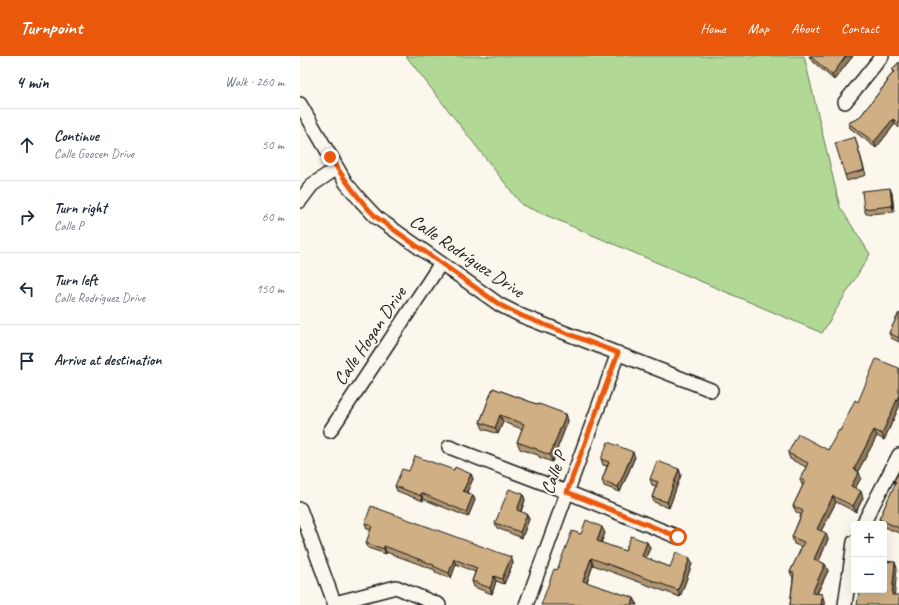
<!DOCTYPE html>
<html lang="en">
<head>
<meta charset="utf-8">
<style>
	body { margin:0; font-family:Caveat,sans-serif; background:#f6f6f7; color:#1f2937 }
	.controls { position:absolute; right:12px; bottom:12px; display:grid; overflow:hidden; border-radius:4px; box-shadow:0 4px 16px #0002 }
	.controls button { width:36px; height:36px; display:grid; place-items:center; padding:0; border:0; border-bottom:1px solid #e0e1e3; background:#fff; color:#1f2937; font:20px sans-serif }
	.stop { position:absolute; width:12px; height:12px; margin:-9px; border:3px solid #ea580c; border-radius:50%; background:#fff }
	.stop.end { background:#ea580c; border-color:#fff; box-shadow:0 1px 4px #0008 }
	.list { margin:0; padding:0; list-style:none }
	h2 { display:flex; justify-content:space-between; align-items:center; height:52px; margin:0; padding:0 16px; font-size:17px }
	h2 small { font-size:13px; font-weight:400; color:#747a83 }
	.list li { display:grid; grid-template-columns:26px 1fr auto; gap:12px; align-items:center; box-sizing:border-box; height:72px; padding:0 16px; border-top:1px solid #e0e1e3 }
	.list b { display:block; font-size:15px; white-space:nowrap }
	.list p { margin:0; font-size:13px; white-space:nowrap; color:#747a83 }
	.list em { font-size:13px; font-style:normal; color:#747a83 }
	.icon { flex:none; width:22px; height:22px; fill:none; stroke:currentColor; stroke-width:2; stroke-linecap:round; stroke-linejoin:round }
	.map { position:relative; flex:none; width:599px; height:549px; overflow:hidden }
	header { display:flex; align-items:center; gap:24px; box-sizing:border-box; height:56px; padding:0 20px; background:#ea580c; color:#fff }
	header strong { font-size:19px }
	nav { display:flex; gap:22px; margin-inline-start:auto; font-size:14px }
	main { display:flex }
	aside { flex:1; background:#fff }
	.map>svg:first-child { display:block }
	.green { fill:#b1d995; stroke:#667a58 }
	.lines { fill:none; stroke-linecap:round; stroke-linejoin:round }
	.minor-casing { stroke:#1c1c1c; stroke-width:16 }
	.minor { stroke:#fbf7ec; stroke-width:13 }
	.wall { fill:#b29671; stroke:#1c1c1c }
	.shaded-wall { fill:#917a5c; stroke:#1c1c1c }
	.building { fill:#cfaf83; stroke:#1c1c1c }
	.route { stroke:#ea580c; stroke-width:5 }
	.labels { text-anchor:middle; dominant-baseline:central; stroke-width:4; stroke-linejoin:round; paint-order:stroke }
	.street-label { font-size:19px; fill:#1c1c1c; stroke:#fbf7ec }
</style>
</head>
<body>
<header>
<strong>Turnpoint</strong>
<nav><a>Home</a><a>Map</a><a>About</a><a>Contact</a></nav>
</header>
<main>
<aside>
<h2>4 min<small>Walk · 260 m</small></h2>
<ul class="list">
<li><svg class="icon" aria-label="ahead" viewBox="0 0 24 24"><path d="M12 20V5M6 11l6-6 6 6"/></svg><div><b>Continue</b><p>Calle Goosen Drive</p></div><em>50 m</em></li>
<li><svg class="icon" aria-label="right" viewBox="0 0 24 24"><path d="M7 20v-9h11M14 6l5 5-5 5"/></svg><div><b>Turn right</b><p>Calle P</p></div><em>60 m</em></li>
<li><svg class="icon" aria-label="left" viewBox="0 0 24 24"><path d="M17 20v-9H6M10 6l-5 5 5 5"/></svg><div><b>Turn left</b><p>Calle Rodríguez Drive</p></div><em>150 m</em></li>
<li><svg class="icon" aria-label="arrive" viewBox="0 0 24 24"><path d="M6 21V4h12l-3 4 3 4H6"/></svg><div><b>Arrive at destination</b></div></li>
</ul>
</aside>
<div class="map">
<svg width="599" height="549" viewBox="0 0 599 549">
	<rect width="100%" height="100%" fill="#fbf7ec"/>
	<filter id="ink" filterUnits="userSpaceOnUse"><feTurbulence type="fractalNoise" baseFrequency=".025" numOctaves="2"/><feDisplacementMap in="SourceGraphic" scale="8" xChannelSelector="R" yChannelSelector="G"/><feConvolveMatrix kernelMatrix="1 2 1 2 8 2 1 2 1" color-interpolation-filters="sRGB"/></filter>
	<g filter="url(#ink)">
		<path class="green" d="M106,0H504L540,151L570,198L522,277L222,149Z"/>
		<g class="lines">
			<defs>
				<path id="minor" d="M545,46L582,0
					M0,48L46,127L61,145L76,161L200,249L222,260L411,334
					M0,145L12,129L37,112
					M30,375L141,207
					M149,391L267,436L378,481
					M0,453L35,549
					M563,468L599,399
					M35,547L96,531L139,549
					M226,549L318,297
					M545,549L554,486"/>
			</defs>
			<use href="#minor" class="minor-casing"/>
			<use href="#minor" class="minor"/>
		</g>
		<path class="wall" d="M509,0H553L534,24L511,4Z
			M599,6V72L595,68L576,92L550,72L548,67L559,62L587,26V24L593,17L592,14Z
			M555,81L566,119L547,125L545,119Z
			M592,137L594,156L566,158L564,153Z
			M599,257V286L591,282L589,277Z
			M599,312V351L584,384L577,380L558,415L561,422L555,432L563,442L556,456L536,446L521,475L528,483L519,505L525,508L528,515L517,538H522L524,545V549H490L493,522L490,516L502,491L494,488L492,481L501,459L496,456L493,450L503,429H502L500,423L506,411L490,403L488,397L528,394L558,346Z
			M193,332L239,349L266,358L268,365L252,406L239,401L238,399L220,393L217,386L222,373L203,366L198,378L183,373L180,366Z
			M335,401L320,436L304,430L302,424L307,410L303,409L301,403Z
			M379,413L381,419L369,452L354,446L352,441L356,430L352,429L350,423Z
			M154,414L171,418L173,423L167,436L173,439L175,444L168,461L123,443V445L97,435L95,430L109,415Z
			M599,416V477L584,471V468H581L579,463L595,429L594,425Z
			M223,438L225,444L221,456L227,458L229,463L222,482L197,472L195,467Z
			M65,467L211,501L213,507L204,528L196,525L192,538L174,531L172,525L175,516L156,508L151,522L135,516V514L86,496V498L68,492L66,487L71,474L67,473Z
			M305,477L301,487L325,495L347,486L350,492L346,502L370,511L392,508L380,541L293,509L287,527L334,542L337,548L257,514L281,478Z"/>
		<path class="shaded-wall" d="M546,0H553L534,24L532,19Z
			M593,63L595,68L576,92L574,86Z
			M590,132L592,137L594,156L592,150Z
			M599,339V351L584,384L582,378Z
			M266,358L268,365L252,406L250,399Z
			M200,359L203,366L198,378L195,372Z
			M574,374L577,380L556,419L554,413Z
			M333,396L335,401L320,436L318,431Z
			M379,413L381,419L369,452L367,446Z
			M559,416L561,422L553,436L551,430Z
			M171,418L173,423L165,440L163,435Z
			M561,435L563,442L556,456L553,450Z
			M121,437L123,443V445L121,440Z
			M223,438L225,444L219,460L217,454Z
			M173,439L175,444L168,461L166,456Z
			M533,440L536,446L519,479L517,473Z
			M227,458L229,463L222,482L220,476Z
			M302,471L305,477L299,492L297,485Z
			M526,477L528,483L517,510L514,503Z
			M347,486L350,492L344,506L342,500Z
			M84,490L86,496V498L84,493Z
			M211,501L213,507L204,528L202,523Z
			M291,502L293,509L285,532L283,525Z
			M390,502L392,508L380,541L378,534Z
			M154,503L156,508L151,522L149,517Z
			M595,506L597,512L594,545L592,539Z
			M525,508L528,515L514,543L512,537Z
			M194,520L196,525L192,538L190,532Z
			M522,538L524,545V549H521Z
			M334,542L337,548V549H332Z"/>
		<path class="building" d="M510,0H546L532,19Z
			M599,6V68L593,63L574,86L548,67L559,62L588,25L587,24L594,16L592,14Z
			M555,81L564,114L545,119L535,87Z
			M590,132L592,150L564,153L562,135Z
			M599,257V282L589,277Z
			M576,303L599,312V339L582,378L574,374L554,413L559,416L551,430L561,435L553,450L533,440L517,473L526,477L514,503L525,508L512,537L522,538L521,549H490L494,517L490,516L504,486L492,481L503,455L493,450L505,425L500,423L508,407L488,397L498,378L528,394L539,374L540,375L555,344L558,346Z
			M193,332L239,349V348L266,358L250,399L237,394V393L217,386L224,368L200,359L195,372L180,366Z
			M308,386L333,396L318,431L302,424L309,406L301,403Z
			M115,400L154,414L155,411L171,418L163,435L173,439L166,456L121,437V440L95,430L102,413L109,415Z
			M357,405L379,413L367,446L352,441L358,426L350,423Z
			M599,416V472L579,463L596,426L594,425Z
			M209,433L223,438L217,454L227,458L220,476L195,467Z
			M71,450L211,501L202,523L194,520L190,532L172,525L177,512L154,503L149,517L133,510L134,509L84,490V493L66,487L72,470L65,467Z
			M286,464L302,471L297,485L325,495L331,480L347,486L342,500L370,511L376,496L390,502L378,534L291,502L283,525L334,542L332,549H241L254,513L257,514L272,475L281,478Z
			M584,505L595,506L592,539H599V549H557L559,536H563L564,534H584Z"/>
	</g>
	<g class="lines" filter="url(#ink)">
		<path class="route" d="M30,101C44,123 58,143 76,161L200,249L222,260L318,297L267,436L378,481"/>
	</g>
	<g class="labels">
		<g class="street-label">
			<text transform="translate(167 200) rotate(34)">Calle Rodríguez Drive</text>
			<text transform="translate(70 280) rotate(-56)">Calle Hogan Drive</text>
			<text transform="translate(254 417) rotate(-70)">Calle P</text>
		</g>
	</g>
</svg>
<div class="controls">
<button>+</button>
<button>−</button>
</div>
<div class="stop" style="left:378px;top:481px"></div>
<div class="stop end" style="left:30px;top:101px"></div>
</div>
</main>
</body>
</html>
